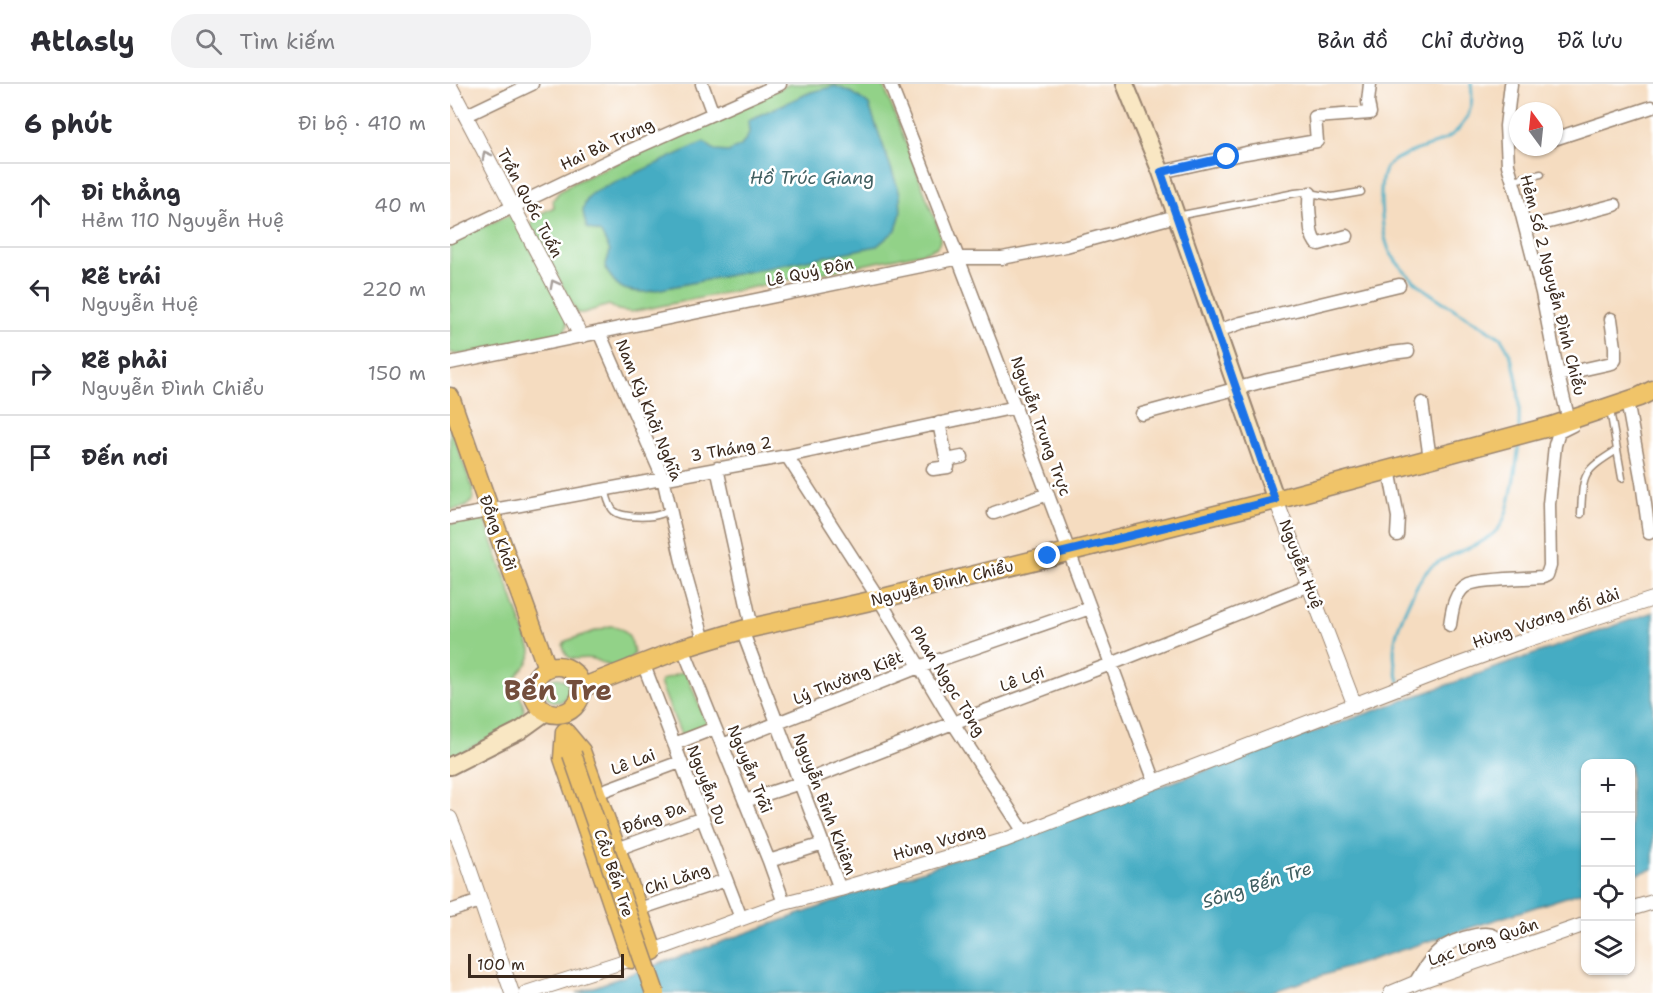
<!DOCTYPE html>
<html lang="vi">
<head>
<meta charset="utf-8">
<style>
	body { margin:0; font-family:"Shantell Sans",sans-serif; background:#f2f2f3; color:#2b2b33 }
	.controls { position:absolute; right:18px; bottom:18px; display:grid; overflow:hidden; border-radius:12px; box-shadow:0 2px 4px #0004 }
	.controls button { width:54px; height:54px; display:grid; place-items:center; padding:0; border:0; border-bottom:2px solid #e1e1e2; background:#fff; color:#2b2b33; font:30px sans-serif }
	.compass { position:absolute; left:1059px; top:18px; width:54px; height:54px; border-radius:50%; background:#fff; box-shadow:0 2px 4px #0004; rotate:345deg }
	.scale { position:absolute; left:18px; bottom:15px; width:156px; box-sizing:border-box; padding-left:6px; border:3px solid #3b2a1e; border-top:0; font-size:16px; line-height:21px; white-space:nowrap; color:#3b2a1e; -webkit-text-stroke:4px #fff; paint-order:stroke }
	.stop { position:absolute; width:18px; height:18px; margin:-14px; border:4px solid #1a73e8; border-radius:50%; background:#fff }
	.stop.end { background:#1a73e8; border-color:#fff; box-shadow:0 2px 6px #0008 }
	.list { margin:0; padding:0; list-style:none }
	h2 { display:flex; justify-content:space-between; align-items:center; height:78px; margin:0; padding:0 24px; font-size:26px }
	h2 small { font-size:20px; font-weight:400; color:#7c7c81 }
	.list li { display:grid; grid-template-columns:39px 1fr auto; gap:18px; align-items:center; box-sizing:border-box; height:84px; padding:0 24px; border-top:2px solid #e1e1e2 }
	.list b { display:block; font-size:22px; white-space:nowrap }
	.list p { margin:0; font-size:20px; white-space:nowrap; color:#7c7c81 }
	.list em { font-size:20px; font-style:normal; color:#7c7c81 }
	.icon { flex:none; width:33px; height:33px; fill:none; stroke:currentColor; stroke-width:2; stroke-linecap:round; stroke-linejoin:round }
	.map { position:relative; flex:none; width:1203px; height:909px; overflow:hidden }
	header { display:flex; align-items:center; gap:36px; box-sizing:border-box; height:84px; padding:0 30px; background:#fff; border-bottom:2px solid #e1e1e2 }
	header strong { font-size:28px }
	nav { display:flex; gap:33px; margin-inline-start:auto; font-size:21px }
	.search { width:420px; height:54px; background:#f2f2f3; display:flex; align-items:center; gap:15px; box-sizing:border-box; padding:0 21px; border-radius:24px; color:#7c7c81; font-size:22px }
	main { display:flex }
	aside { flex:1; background:#fff }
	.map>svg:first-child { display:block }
	.green { fill:#92d288; stroke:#667e53; stroke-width:1.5 }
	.water { fill:#44acc3; stroke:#406b70; stroke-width:1.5 }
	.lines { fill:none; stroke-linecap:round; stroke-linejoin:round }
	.stream { stroke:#44acc3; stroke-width:3 }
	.service-casing { stroke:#98836f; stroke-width:9 }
	.minor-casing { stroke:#98836f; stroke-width:15 }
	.tertiary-casing { stroke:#98836f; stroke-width:16 }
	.secondary-casing { stroke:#98836f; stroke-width:20 }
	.primary-casing { stroke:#98836f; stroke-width:21 }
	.service { stroke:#fff; stroke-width:6 }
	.minor { stroke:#fff; stroke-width:12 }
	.tertiary { stroke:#fff; stroke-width:14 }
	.secondary { stroke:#f9e7c3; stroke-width:16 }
	.primary { stroke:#f0c469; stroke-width:18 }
	.primary-bridge-casing { stroke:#98836f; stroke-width:21; stroke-linecap:butt }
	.primary-bridge { stroke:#f0c469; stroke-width:18 }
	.oneway { stroke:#a79f9a }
	.route { stroke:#1a73e8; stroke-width:8 }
	.labels { text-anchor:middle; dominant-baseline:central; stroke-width:5; stroke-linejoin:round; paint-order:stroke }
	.street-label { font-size:16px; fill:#3b2a1e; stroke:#fff }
	.water-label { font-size:18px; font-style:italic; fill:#3f5e60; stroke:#fff }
	.town-label { font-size:28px; font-weight:bold; fill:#734e3c; stroke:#fff }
</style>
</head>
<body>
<header>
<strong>Atlasly</strong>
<div class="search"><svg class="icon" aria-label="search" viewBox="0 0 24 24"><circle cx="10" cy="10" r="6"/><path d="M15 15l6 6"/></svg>Tìm kiếm</div>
<nav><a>Bản đồ</a><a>Chỉ đường</a><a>Đã lưu</a></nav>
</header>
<main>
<aside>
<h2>6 phút<small>Đi bộ · 410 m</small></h2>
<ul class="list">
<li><svg class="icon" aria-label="ahead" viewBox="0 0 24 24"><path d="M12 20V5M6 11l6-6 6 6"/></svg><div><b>Đi thẳng</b><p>Hẻm 110 Nguyễn Huệ</p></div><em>40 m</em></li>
<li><svg class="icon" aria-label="left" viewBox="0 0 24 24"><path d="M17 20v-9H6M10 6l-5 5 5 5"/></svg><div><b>Rẽ trái</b><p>Nguyễn Huệ</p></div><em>220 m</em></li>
<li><svg class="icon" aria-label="right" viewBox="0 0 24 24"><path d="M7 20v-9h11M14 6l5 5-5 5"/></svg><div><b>Rẽ phải</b><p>Nguyễn Đình Chiểu</p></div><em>150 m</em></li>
<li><svg class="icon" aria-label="arrive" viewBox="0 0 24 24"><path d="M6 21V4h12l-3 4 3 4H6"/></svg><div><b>Đến nơi</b></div></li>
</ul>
</aside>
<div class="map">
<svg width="1203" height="909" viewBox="0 0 1203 909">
	<rect width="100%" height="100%" fill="#fff"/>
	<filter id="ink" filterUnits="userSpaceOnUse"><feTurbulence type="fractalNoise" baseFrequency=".0167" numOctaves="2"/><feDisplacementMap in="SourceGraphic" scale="12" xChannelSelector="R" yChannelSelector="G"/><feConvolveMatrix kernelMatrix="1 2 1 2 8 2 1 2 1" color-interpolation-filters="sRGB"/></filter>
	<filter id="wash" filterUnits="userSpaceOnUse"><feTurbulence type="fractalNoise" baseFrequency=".008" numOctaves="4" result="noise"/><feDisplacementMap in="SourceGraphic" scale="24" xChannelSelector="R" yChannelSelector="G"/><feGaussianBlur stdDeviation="1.35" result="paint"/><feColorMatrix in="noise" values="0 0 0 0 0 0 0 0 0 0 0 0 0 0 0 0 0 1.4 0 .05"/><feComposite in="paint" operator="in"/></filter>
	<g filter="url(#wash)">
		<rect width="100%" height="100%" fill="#f5dcc0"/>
		<path class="green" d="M340,0H433L489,146C493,163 486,165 471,169L181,228L168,226L159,221L133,229H127L81,143C81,132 95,128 104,123L103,116L109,108L123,99Z
			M57,132L63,133L117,233V242L113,249L102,253L15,270H5L0,268V158Z
			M0,342L23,406V416L15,423L0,426Z
			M28,435L35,437L81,566C81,584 69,583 65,596C61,610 82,615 70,638L0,675V440Z
			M160,542C175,541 183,556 184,570L177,577L162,583C156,581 150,577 144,575C129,571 117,583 113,561L116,557Z
			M233,588L237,591L258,643L232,653L210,599L212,596Z
			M95 606a12 12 0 1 1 24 0a12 12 0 1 1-24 0Z"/>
		<path class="water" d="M385,2L403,9L419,21L450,110L451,129L446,146L427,162L196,208C173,208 167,204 155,184L160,167L151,149L137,144C132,127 130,124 142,109L254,58L266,67L278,68L291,62L299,50L298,36L361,8Z
			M1203,528V785L1181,792L1180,680H1136L1135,807L818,909H127Z"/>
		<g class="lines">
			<path class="stream" d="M1021,0C1023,13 1022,24 1016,35C1001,60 979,60 955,71C950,73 944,76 939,80C930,89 931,106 931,119C932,134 933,154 940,168C961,206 1016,230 1051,254C1069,280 1070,313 1069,344
				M949,597C945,585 943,570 945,557C948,539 967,495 981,483C1001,467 1035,464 1051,441C1060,427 1068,374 1069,356"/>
		</g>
	</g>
	<g filter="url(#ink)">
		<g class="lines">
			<defs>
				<path id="service" d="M1063,96L1091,90
					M727,132L845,109L854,108L882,113L911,108
					M1160,326L1172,394
					M155,405C157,412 159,423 164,427C172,434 200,434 211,430C214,429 216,427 219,425
					M1131,430C1133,389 1132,388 1167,366"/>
				<path id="minor" d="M252,0L263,30
					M440,0C532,231 618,465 705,698
					M1061,0L1056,42L1058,81L1066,108L1092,209L1108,291L1119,337
					M15,32L82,0
					M1104,55L1202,23
					M711,88L796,69L867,57L865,33L920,29L918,18L920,0
					M860,109C858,119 859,125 860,135C861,144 860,150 866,159L869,160L897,152
					M1076,144L1165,121
					M0,153L179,67L330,0
					M767,247L791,239L949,201
					M149,248L213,394L234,486L254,557
					M0,279L510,174H552L616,162L726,132
					M1108,291L1162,279L1165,276V263L1161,235
					M1177,317L1192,398L1199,449
					M972,319L980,375
					M692,330L818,296L898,279L941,269L958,267
					M337,372L429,515L503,639L574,748
					M497,376L512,373
					M267,384L302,544
					M483,385L498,383L489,339
					M939,385L948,433L947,451
					M544,429L598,410
					M0,434L337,372L566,323
					M1000,541C1002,527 1004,507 1019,500C1030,495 1078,494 1093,493L1097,491L1100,482L1099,420L1105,361L1109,348L1123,341
					M292,546L390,805
					M233,564L319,777L334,819
					M193,579L291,834
					M224,660L265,644
					M272,661L469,583L640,524
					M147,709L230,678
					M295,717L350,699L503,639L661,580L859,501
					M167,765L253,734
					M319,777L373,760
					M189,825L276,796
					M0,827L30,817
					M965,899C982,870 991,858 1026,851C1031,850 1039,849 1044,852C1049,855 1053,862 1056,867"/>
				<path id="tertiary" d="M0,2L131,252
					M826,416L905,622
					M0,734L13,766L62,909
					M1180,825L1203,818
					M76,909L181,875L334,819L390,805L555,756L999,584L1073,557L1203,515
					M941,909L965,899L1136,840"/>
				<path id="secondary" d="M675,0L711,88L826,416
					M0,682L71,646L96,628"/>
				<path id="primary" d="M0,313L40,427L97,584
					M83 606a24 24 0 1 1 48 0a24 24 0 1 1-48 0Z
					M131,604L233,564L292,546L429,515L826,416L1102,342L1189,313L1203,306
					M115,648L113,674L181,875
					M115,648L131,667L203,867"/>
			</defs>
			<use href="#service" class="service-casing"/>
			<use href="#minor" class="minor-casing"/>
			<use href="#tertiary" class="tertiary-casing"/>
			<use href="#secondary" class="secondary-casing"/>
			<use href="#primary" class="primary-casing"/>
			<use href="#service" class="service"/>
			<use href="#minor" class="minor"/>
			<use href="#tertiary" class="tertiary"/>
			<use href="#secondary" class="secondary"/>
			<use href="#primary" class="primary"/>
			<defs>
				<path id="primary-bridge" d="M122,670L205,909"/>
			</defs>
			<use href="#primary-bridge" class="primary-bridge-casing"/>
			<use href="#primary-bridge" class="primary-bridge"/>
		</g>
		<defs><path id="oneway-chevron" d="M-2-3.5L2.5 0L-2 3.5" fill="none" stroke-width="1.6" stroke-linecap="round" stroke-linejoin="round" transform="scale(1.5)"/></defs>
		<g class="oneway">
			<use href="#oneway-chevron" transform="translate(36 71) rotate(-118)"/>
			<use href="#oneway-chevron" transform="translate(104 200) rotate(-118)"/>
		</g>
	</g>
	<g class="lines" filter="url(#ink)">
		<path class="route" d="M598,472L825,416L711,88L777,73"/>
	</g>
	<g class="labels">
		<g class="street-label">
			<text transform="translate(157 60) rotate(-25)">Hai Bà Trưng</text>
			<text transform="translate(80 119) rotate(62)">Trần Quốc Tuấn</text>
			<text transform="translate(360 188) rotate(-12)">Lê Quý Đôn</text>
			<text transform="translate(1103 201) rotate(76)">Hẻm Số 2 Nguyễn Đình Chiểu</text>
			<text transform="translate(199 326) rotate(68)">Nam Kỳ Khởi Nghĩa</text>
			<text transform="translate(591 342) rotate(70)">Nguyễn Trung Trực</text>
			<text transform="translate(281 365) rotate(-10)">3 Tháng 2</text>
			<text transform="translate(48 449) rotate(70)">Đồng Khởi</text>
			<text transform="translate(851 480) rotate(69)">Nguyễn Huệ</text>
			<text transform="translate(492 499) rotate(-14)">Nguyễn Đình Chiểu</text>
			<text transform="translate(1096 534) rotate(-19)">Hùng Vương nối dài</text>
			<text transform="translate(398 594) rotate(-22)">Lý Thường Kiệt</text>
			<text transform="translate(572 595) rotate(-20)">Lê Lợi</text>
			<text transform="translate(498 597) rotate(58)">Phan Ngọc Tòng</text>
			<text transform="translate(183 678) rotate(-21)">Lê Lai</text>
			<text transform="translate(300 685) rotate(68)">Nguyễn Trãi</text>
			<text transform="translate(257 701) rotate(69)">Nguyễn Du</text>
			<text transform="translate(375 720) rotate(69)">Nguyễn Bỉnh Khiêm</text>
			<text transform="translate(204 734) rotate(-20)">Đống Đa</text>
			<text transform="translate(489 758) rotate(-16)">Hùng Vương</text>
			<text transform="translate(164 789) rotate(71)">Cầu Bến Tre</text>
			<text transform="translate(227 795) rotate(-18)">Chi Lăng</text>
			<text transform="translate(1033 858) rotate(-19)">Lạc Long Quân</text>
		</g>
		<g class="water-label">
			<text x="362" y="94">Hồ Trúc Giang</text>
			<text transform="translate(807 801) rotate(-18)">Sông Bến Tre</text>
		</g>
		<g class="town-label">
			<text x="108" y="606">Bến Tre</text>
		</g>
	</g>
</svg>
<div class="controls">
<button>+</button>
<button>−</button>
<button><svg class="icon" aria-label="locate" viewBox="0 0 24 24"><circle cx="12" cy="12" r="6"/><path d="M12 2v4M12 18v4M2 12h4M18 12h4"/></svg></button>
<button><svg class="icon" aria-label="layers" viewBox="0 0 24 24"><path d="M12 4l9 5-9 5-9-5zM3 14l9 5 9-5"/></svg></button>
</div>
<svg class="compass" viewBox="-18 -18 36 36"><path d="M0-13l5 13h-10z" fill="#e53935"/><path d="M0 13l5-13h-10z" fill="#7c7c81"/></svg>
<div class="scale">100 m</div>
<div class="stop" style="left:777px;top:73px"></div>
<div class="stop end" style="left:598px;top:472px"></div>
</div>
</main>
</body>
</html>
